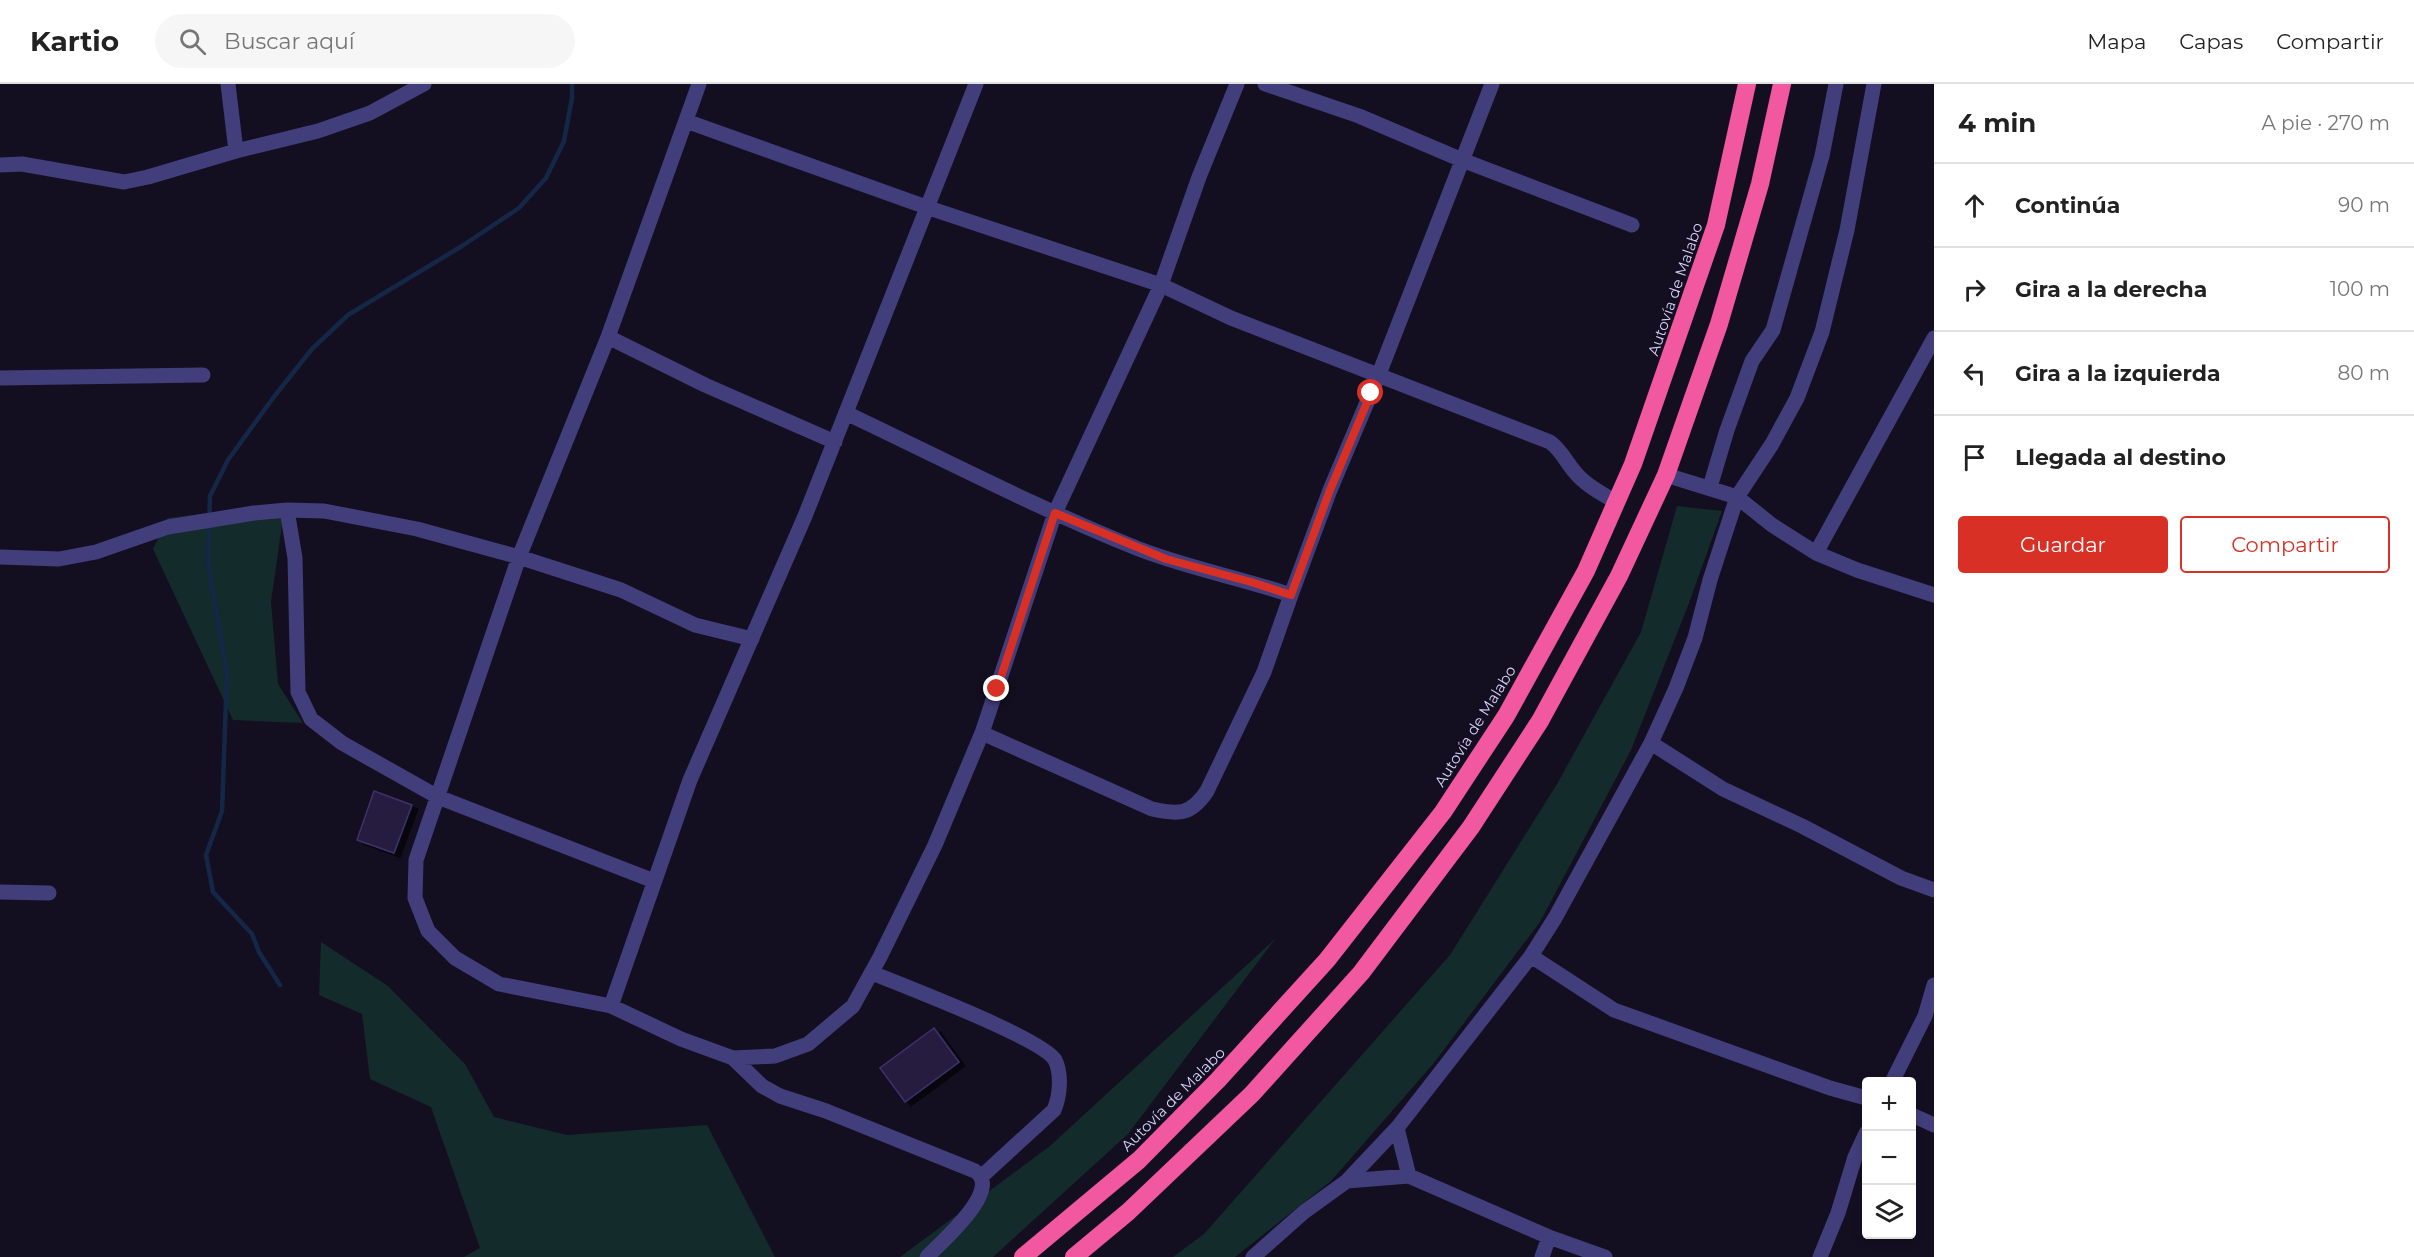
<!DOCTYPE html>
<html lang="es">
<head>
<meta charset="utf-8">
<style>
	body { margin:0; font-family:Montserrat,sans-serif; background:#f6f6f6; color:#222 }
	.controls { position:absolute; right:18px; bottom:18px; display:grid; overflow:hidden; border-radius:6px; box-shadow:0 3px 9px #0003 }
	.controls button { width:54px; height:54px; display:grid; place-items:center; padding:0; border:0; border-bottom:2px solid #e0e0e0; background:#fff; color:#222; font:30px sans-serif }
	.stop { position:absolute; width:18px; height:18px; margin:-14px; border:4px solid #d93025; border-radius:50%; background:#fff }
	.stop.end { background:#d93025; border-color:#fff; box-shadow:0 2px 6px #0008 }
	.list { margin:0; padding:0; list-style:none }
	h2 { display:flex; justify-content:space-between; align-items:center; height:78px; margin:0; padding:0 24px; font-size:26px }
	h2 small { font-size:20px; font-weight:400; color:#767676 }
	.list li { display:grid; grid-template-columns:39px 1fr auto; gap:18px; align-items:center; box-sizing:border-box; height:84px; padding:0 24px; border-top:2px solid #e0e0e0 }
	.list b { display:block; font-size:22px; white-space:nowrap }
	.list em { font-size:20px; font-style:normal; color:#767676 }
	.actions { display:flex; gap:12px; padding:18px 24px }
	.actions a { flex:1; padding:14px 0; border:2px solid #d93025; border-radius:6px; text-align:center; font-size:21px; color:#d93025 }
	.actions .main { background:#d93025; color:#fff }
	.icon { flex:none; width:33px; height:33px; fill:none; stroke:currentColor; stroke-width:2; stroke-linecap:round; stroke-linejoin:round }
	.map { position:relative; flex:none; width:1934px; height:1173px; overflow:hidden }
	header { display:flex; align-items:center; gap:36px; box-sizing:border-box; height:84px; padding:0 30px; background:#fff; border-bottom:2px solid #e0e0e0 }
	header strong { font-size:28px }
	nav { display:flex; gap:33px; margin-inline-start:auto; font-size:21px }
	.search { width:420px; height:54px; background:#f6f6f6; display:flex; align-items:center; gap:15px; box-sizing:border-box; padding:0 21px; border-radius:33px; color:#767676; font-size:22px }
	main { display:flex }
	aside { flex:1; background:#fff }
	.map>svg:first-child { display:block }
	.green { fill:#132b2a }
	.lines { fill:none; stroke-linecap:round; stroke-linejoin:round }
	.stream { stroke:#142747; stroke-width:4.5 }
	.building { fill:#251d41; stroke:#3d316b; stroke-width:1.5; filter:url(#shadow) }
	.minor { stroke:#423e7c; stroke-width:15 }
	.highway { stroke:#f1589f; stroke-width:18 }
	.route { stroke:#d93025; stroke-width:8 }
	.labels { text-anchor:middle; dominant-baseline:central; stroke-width:4.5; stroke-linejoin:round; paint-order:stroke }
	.street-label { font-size:15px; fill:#d8d3fb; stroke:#130f21 }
</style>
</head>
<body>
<header>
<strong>Kartio</strong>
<div class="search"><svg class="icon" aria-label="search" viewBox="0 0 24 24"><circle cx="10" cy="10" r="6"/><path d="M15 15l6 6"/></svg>Buscar aquí</div>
<nav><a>Mapa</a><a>Capas</a><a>Compartir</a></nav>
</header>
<main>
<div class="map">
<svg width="1934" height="1173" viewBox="0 0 1934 1173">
	<defs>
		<filter id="shadow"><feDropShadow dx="6" dy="4" stdDeviation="0" flood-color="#0009"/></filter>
	</defs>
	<rect width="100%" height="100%" fill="#130f21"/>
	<path class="green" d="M285,420L271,518L278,600L303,639L233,636L153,465L168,434Z
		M1677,422L1722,427L1689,519L1631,666L1540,838L1433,980L1331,1097L1235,1173H1173L1204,1150L1450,871L1557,700L1641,548Z
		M1276,854L1128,1050L993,1173H900L1050,1062Z
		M321,858L388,902L465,980L494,1033L567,1051L707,1041L775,1173H464L480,1164L431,1023L370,995L362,930L319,911Z"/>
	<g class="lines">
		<path class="stream" d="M280,901L259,868L252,850L213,808L206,771L222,727L227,589L208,481L210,412L228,376L273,314L312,265L348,231L462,162L519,124L546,94L564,57L572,14V0"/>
	</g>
	<path class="building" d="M374,707L412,721L394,769L357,756Z
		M934,944L959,978L905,1018L880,984Z"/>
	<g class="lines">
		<path class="minor" d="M228,0L236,67
			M699,0L608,253L519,473L416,776L415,814L428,847L455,874L499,900L611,922L681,955L733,974L775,972L808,960L853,922L880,873L935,761L982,649L1055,429L1161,201L1199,93L1237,0
			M1265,0L1359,32L1462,76L1632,141
			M686,37L929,124L1161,201L1231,234L1550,358C1561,366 1565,376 1574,387C1585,401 1601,409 1616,418
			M0,81L22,80L124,98L148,93L236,67L318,47L370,29L424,0
			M608,253L705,301L835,358
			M0,294L203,291
			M846,329C943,375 1039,425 1139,465C1188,484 1241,494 1291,511L1264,588L1207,707C1191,731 1179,731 1152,725L982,649
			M1666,391L1737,413L1772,441L1816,469L1857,486L1934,511
			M1710,403L1727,346L1752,277L1773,246L1822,72L1836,0
			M287,426L295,474L298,608L311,635L342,659L438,713L654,797
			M1816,469L1934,254
			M0,473L59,475L96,468L168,443L254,429L287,426L324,427L417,445L519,473L621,506L695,541L752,555
			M1291,511L1330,406L1379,290L1492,0
			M1651,659L1723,705L1802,742L1901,794L1934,806
			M0,808L49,809
			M1531,872L1614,926L1830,1004L1866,1014
			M872,889C902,901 1043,955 1055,976C1062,990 1060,1012 1054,1026L981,1093
			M611,922L690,696L805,432L976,0
			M733,974L762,1002L780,1012L826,1027L975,1087C1004,1105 940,1159 927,1173
			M1892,998L1925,932L1934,901
			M1912,1031L1934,1041
			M1397,1044L1409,1092
			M1347,1097L1409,1092L1549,1153L1605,1173
			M1253,1173L1304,1128L1347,1097L1397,1044L1531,872L1555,834L1651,659L1676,604L1695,554L1710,496L1737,413L1772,360L1797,314L1822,248L1847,146L1874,0
			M1542,1173L1549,1153
			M1820,1173L1838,1129L1855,1073L1866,1049"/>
		<path class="highway" d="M1023,1173L1139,1076L1218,996L1327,876L1443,728L1506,632L1586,487L1633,380L1716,141L1747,0
			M1074,1173L1128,1128L1252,1010L1361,889L1471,743L1540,637L1619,492L1666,391L1719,240L1760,100L1782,0"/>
	</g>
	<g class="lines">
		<path class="route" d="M997,605L1055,429L1166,475L1251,498L1291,511L1330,406L1371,309"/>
	</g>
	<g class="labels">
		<g class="street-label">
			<text transform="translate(1675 205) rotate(-71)">Autovía de Malabo</text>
			<text transform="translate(1475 642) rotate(-58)">Autovía de Malabo</text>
			<text transform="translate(1173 1015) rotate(-45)">Autovía de Malabo</text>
		</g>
	</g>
</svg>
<div class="controls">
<button>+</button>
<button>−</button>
<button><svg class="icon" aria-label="layers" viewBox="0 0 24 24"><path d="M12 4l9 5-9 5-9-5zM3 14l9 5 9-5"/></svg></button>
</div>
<div class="stop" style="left:1371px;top:309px"></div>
<div class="stop end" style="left:997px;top:605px"></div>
</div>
<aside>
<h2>4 min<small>A pie · 270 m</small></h2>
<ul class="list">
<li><svg class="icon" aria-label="ahead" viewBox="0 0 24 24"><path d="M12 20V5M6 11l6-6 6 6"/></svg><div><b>Continúa</b></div><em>90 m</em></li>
<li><svg class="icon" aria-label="right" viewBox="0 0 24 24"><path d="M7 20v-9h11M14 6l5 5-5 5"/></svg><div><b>Gira a la derecha</b></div><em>100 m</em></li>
<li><svg class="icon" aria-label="left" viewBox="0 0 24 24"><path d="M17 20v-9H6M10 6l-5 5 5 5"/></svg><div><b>Gira a la izquierda</b></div><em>80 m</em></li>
<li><svg class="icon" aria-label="arrive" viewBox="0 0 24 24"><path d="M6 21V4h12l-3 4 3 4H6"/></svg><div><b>Llegada al destino</b></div></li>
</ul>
<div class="actions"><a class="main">Guardar</a><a>Compartir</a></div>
</aside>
</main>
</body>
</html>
